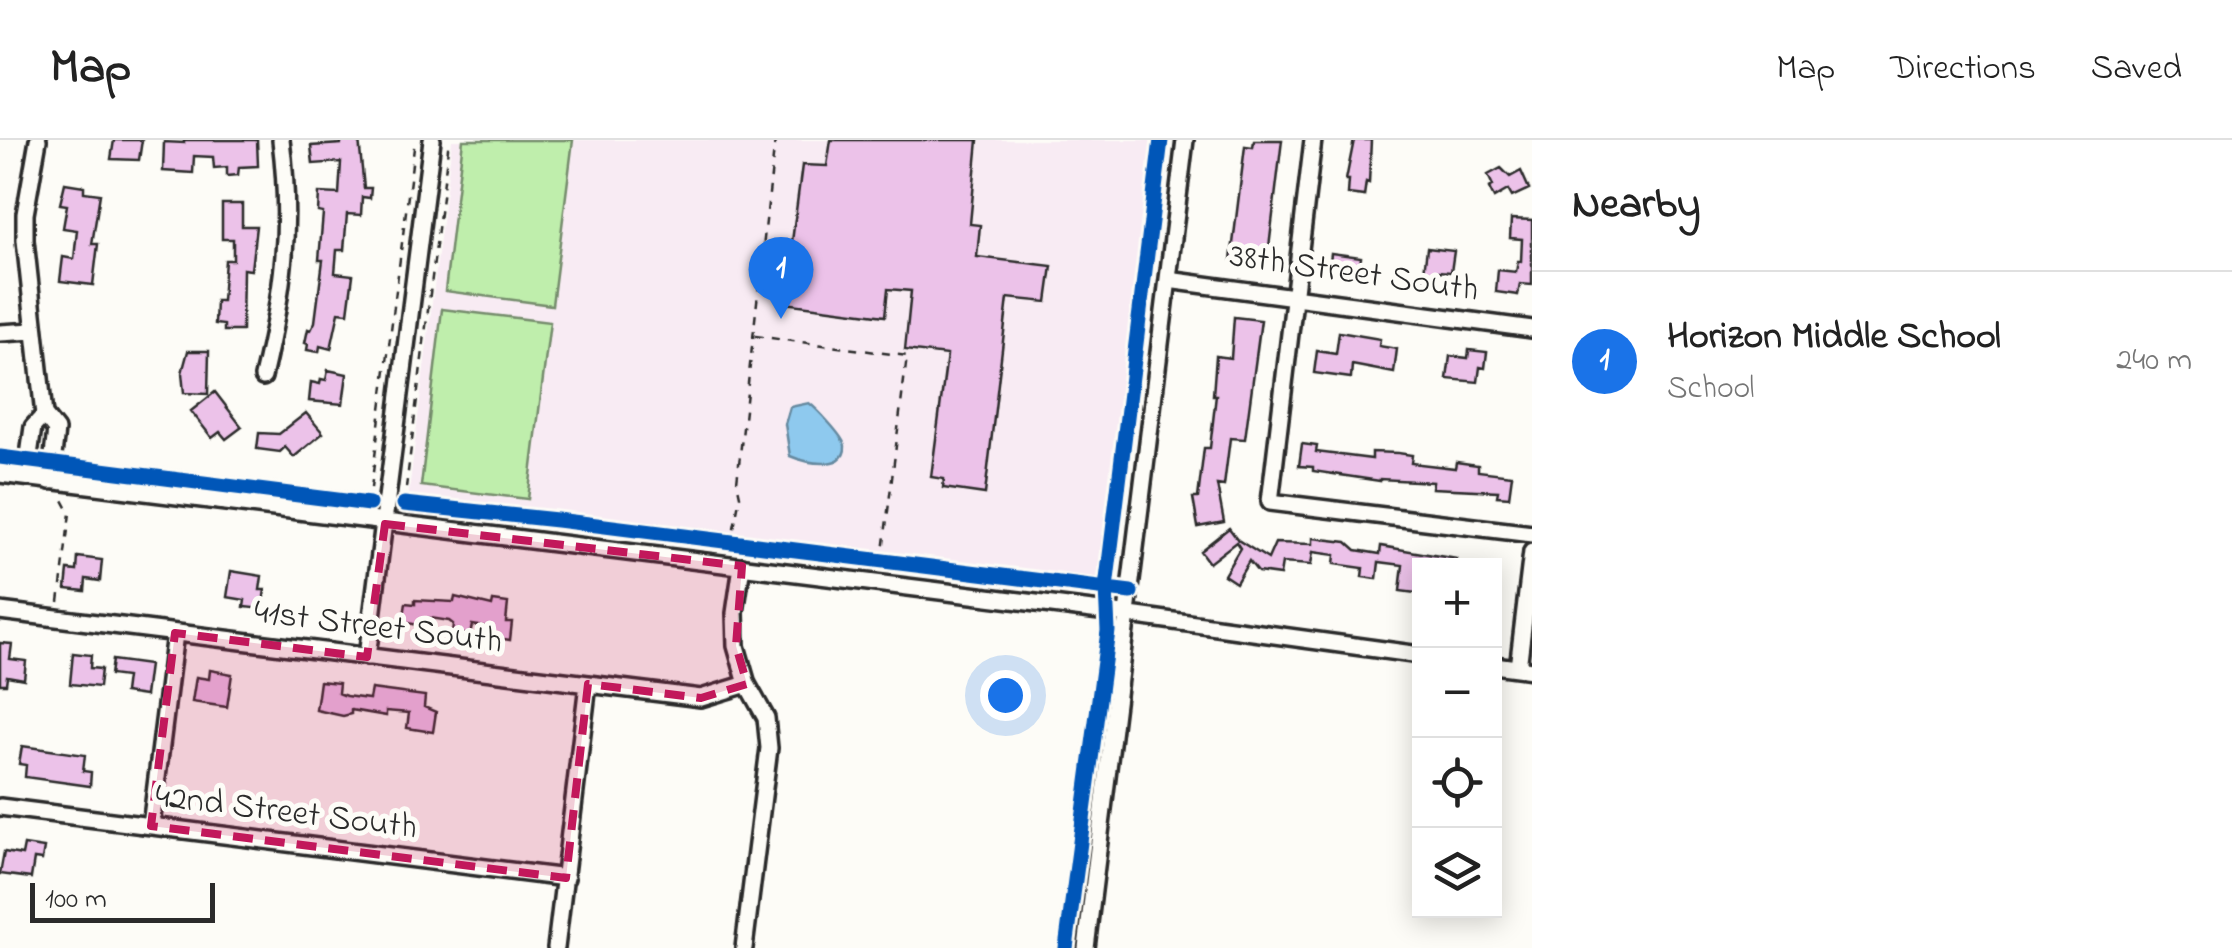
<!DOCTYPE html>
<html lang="en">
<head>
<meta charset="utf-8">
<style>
	body { margin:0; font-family:"Indie Flower",sans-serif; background:#f6f6f6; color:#222 }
	.controls { position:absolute; right:30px; bottom:30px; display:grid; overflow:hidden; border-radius:0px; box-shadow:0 5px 25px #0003 }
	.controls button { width:90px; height:90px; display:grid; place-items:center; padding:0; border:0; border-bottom:2px solid #e0e0e0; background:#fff; color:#222; font:50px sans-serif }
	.scale { position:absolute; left:30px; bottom:25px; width:185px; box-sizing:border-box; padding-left:10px; border:5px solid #2b2b2b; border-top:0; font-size:28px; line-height:35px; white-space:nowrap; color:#2b2b2b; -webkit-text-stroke:8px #fdfcf7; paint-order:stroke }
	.you { position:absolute; left:1005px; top:555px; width:35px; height:35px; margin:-25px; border:8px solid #fff; border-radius:50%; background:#1a73e8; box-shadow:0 0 0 15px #1a73e833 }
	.badge { display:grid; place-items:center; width:65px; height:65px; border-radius:50%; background:#1a73e8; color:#fff; font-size:32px; font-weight:700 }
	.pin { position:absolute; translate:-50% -82px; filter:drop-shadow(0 2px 5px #0008) }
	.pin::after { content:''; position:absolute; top:52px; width:35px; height:30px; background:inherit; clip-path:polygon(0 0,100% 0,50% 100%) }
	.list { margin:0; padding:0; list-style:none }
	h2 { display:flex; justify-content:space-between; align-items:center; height:130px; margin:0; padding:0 40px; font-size:42px }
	h2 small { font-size:32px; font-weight:400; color:#767676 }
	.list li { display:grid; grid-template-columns:65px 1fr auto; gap:30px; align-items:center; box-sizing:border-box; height:180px; padding:0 40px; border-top:2px solid #e0e0e0 }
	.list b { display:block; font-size:38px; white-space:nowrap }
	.list p { margin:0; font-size:32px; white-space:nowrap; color:#767676 }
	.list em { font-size:32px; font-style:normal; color:#767676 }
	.icon { flex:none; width:55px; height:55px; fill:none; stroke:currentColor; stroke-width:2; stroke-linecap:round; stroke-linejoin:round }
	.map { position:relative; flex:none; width:1532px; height:808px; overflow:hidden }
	header { display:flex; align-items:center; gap:60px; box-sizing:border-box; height:140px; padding:0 50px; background:#fff; border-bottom:2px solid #e0e0e0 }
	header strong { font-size:48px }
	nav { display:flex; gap:55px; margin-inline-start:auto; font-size:35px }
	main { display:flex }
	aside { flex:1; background:#fff }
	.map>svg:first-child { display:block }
	.built { fill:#f8ebf3 }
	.green { fill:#bfeeac; stroke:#758c6c; stroke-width:2.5 }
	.water { fill:#8ec9ee; stroke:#668aa0; stroke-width:2.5 }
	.building { fill:#ecc2e9; stroke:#2b2b2b; stroke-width:2.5 }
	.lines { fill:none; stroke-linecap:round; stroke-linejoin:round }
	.minor-casing { stroke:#2b2b2b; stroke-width:22 }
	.path { stroke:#2b2b2b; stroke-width:2.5; stroke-dasharray:8 8; stroke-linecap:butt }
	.minor { stroke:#fdfcf7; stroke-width:15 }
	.cycleway-casing { stroke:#fdfcf7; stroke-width:21 }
	.cycleway { stroke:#0057b8; stroke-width:15 }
	.marked { fill:#c2185b; fill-opacity:0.2; stroke:#c2185b; stroke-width:8; stroke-dasharray:20 12; stroke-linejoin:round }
	.labels { text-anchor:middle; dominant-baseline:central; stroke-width:10; stroke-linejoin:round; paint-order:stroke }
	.street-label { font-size:35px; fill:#2b2b2b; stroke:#fdfcf7 }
</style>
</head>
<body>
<header>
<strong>Map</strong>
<nav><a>Map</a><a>Directions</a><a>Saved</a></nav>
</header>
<main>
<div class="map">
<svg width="1532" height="808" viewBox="0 0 1532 808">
	<rect width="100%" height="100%" fill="#fdfcf7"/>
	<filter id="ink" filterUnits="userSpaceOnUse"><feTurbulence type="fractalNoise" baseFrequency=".01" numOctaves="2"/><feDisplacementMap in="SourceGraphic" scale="20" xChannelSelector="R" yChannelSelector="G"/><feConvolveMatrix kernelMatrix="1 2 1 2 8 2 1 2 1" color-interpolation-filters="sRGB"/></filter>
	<g filter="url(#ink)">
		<path class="built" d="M452,0H1154L1101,443L408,359Z"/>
		<path class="green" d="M463,0H573L552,165L445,151Z
			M442,169L550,182L528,359L421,346Z"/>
		<path class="water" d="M809,263C816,268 844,297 845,306C846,332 804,322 790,316L785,284L790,267Z"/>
		<path class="building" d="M114,0H142L139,20L111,19Z
			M184,0H257L258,26L239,27L238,35L227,36V27L214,28L213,17L194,16L193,33L163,31L164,2L184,3Z
			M341,0H359L364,48H371L370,58L362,57L361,75L347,74L344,110H337L335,133L353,135L348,173L339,172L331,209L320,206L319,212L307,210L308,204L305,203L308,189L311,190L315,182L323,120H319L323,73L318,72L319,53L339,54L341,22L313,24L311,6L341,4Z
			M831,0H978L970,84L980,85L977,117L1052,126L1047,162L1008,158L985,354L943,348L944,339L931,337L947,215L905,210L911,151L888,149L885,176L784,163L802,25L827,26Z
			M1254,0H1282L1268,116L1254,115L1253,122L1231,120L1245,6L1253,7Z
			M1354,0H1371L1369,43L1366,42L1364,56L1348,54L1349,40H1346Z
			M1501,28L1510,37L1521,31L1529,49L1512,57L1508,50L1494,58L1489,48L1493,46L1488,35Z
			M65,43L84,46V52L100,54L92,104H98L93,145L60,141L63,117L74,119L77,90L63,88L67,65L60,64Z
			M222,64H242V86H256L251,130L243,129L242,191H224V185L215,184L216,161H222L225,120H233V99H222Z
			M1511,79L1532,80V145L1520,144L1518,155L1496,152L1498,130L1516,132L1518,121H1521L1522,99L1510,98Z
			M1427,108L1454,111L1451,132L1439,131L1438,142L1423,140Z
			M1331,113L1361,117L1359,134L1329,130Z
			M1234,177L1261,180L1245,299L1230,298L1224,346L1217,345L1224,382L1198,387L1193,358H1198L1204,308H1210L1216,255H1213L1216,216L1231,218Z
			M1339,192L1380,199L1379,206L1397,209L1394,233L1352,225L1351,238L1314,233L1317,211L1336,214Z
			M1469,210L1487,212L1485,228L1480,227L1478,242L1447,239L1450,216L1468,218Z
			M188,211H209L208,254L184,253L182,233Z
			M328,230L347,234L343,264L309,261L311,242L320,244L321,239L326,240Z
			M215,252L242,287L226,299L220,292L212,298L191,271Z
			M306,273L323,293L294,317L285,307L280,312L257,309L259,293L279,294Z
			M1302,304L1317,306L1316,312L1372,319V312L1398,313L1412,315L1411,323L1455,328L1456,322L1478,325V331L1512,335L1509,357L1497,356L1498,351L1432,348L1433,342L1380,339V341L1313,331V327L1299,326Z
			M1229,388L1238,400L1268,419L1275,403L1313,404V398L1347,402L1356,410L1380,414L1381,406L1457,419L1456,426H1419L1416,453L1400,451L1403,425L1379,422L1377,439L1362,437L1363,428L1334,424L1335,415L1313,412L1311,425L1282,423L1280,435L1258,432L1249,421L1236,443L1224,435L1240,408L1236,402L1209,423L1200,411Z
			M78,417L102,420L100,441L86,439L85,451L66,449L68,430L77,431Z
			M231,431L262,436L260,450H265L262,469L244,467L245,460L227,457Z
			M455,457L492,466L493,461L508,463L506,482H512L510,500L491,497L492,488L472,485L470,495L452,493L453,484L449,481L430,478V484L423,486L403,482L406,463L415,464V460L454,462Z
			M0,503L12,504L10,519L26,521L24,539L7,536L6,544H0Z
			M73,513L91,515L90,528L101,529L99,547L70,544Z
			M112,520L149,525L145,556L124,553L126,537L110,535Z
			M210,530L232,534L227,567L192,562L196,537L209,539Z
			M320,541L339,543L338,553L346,556L369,559L371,549L425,556L424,567L436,572L433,592L407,588L409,573L386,571V576L351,570V574L343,576L316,570Z
			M22,606L85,615L83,631L91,632L90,646L25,637L26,625L19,624Z
			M24,705L44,708L42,720L34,719L31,738L0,734L4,712L22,715Z"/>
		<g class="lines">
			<defs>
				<path id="minor" d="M38,0L25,74V100L44,275L56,290L50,341
					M1313,0L1270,362L1532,394
					M1168,140L1532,189
					M0,193L33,191
					M263,237C283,153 292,87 281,0
					M0,334L1108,472L1420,515
					M26,337L33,287L44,275
					M742,426L735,473L736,506L747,544L766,578L769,608L744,808
					M0,471L701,558L747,544
					M367,517L432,0
					M1494,525L1532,530
					M1518,528L1532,412
					M0,667L566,738
					M151,686L175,493
					M556,808L588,544
					M1086,808L1185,0"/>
			</defs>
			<use href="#minor" class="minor-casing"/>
			<path class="path" d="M755,196L907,216L882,420
				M369,364L415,0
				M404,364L449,0
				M731,404L740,356L737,342L775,0
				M59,462L70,373L62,358"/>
			<use href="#minor" class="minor"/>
			<defs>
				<path id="cycleway" d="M0,317L369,364
					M404,364L557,380L1131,452
					M1066,808L1108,491L1106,448L1161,0"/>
			</defs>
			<use href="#cycleway" class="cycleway-casing"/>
			<use href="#cycleway" class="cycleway"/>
		</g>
	</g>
	<path class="marked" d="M385,384L742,426L736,506L747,544L701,558L588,544L566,738L151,686L175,493L367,517Z"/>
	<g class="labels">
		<g class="street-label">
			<text transform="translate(1354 134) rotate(8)">38th Street South</text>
			<text transform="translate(378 488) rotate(7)">41st Street South</text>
			<text transform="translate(286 673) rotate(7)">42nd Street South</text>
		</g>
	</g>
</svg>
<div class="controls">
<button>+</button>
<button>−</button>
<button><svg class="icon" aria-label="locate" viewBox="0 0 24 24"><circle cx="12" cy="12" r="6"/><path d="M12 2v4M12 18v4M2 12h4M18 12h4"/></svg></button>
<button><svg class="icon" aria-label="layers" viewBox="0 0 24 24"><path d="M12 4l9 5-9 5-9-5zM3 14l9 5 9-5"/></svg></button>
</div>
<div class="scale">100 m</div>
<div class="you"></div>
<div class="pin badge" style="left:781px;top:179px">1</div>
</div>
<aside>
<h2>Nearby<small></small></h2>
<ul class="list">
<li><span class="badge">1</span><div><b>Horizon Middle School</b><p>School</p></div><em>240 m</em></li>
</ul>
</aside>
</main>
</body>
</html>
